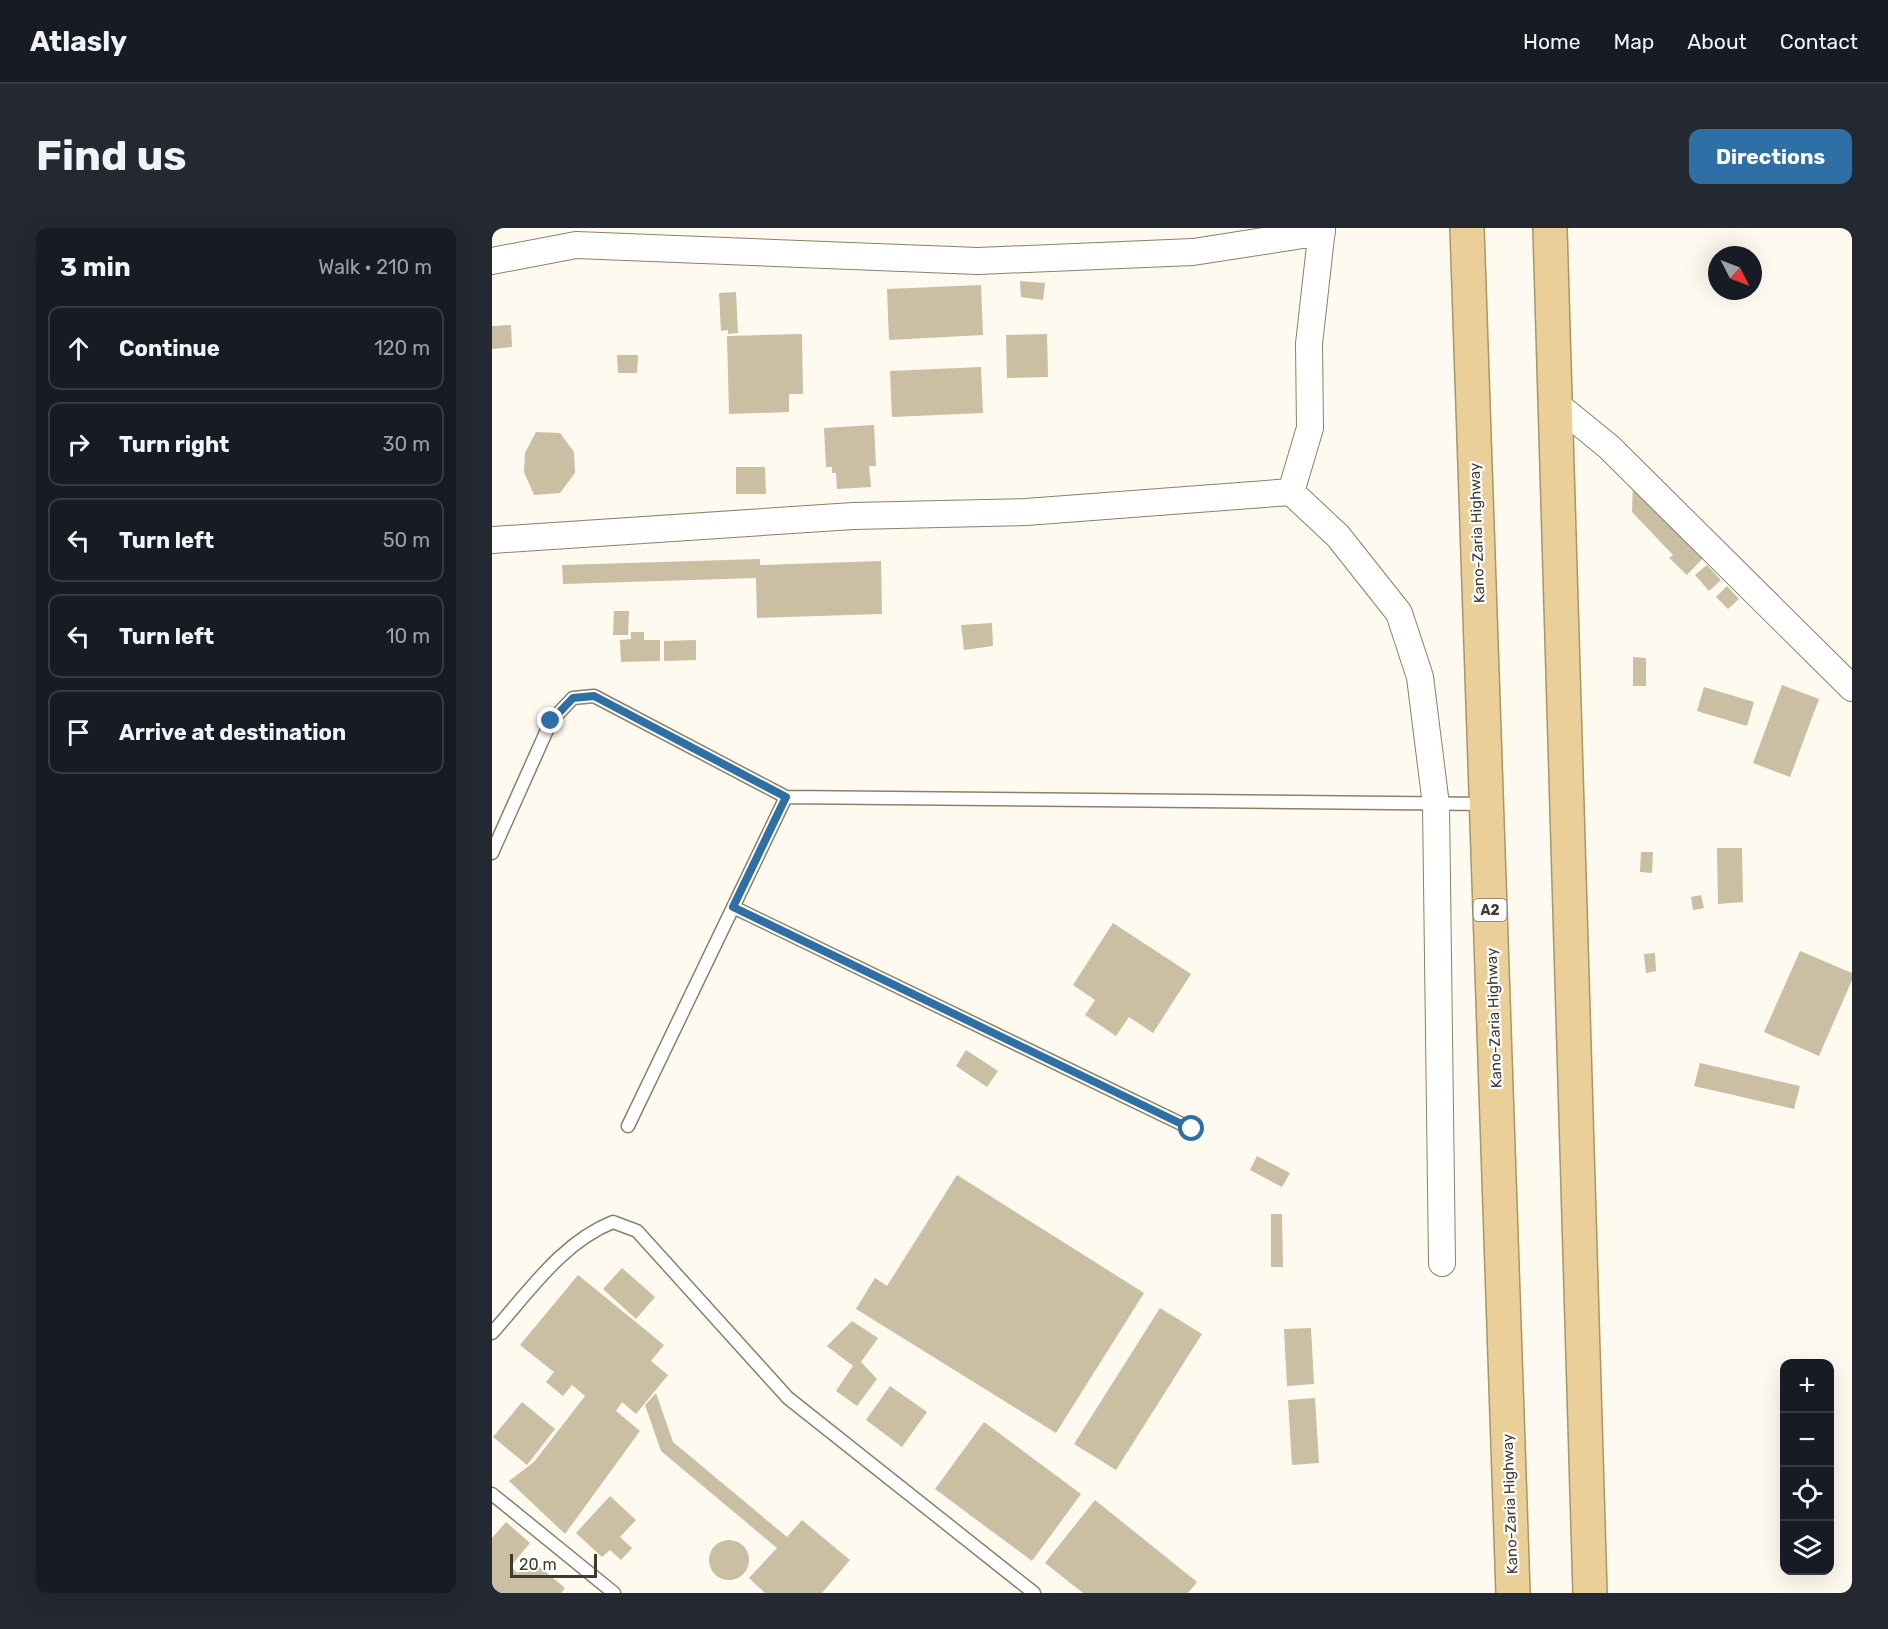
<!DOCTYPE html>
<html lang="en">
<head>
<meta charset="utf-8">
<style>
	body { margin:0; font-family:Rubik,sans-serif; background:#242831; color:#f1f3f6 }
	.controls { position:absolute; right:18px; bottom:18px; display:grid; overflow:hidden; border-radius:12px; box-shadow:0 6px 24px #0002 }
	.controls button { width:54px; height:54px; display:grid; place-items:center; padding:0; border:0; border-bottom:2px solid #363941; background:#171b24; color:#f1f3f6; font:30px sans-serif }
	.compass { position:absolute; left:1216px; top:18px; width:54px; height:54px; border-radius:50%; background:#171b24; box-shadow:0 6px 24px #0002; rotate:132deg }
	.scale { position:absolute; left:18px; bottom:15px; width:87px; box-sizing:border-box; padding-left:6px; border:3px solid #403b30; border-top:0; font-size:16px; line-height:21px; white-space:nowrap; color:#403b30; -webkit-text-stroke:4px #fff; paint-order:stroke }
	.stop { position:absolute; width:18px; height:18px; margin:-14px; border:4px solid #2e70a6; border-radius:50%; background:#fff }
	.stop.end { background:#2e70a6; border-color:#fff; box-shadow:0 2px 6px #0008 }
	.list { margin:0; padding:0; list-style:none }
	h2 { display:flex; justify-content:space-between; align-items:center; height:78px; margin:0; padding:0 24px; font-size:26px }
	h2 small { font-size:20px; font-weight:400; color:#9ea1a6 }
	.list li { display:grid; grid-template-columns:39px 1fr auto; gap:18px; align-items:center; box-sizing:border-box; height:84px; margin:0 12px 12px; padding:0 12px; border:2px solid #363941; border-radius:12px }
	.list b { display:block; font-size:22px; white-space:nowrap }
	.list em { font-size:20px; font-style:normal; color:#9ea1a6 }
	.icon { flex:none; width:33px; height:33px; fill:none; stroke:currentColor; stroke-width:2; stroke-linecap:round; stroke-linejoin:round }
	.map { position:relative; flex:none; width:1360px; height:1365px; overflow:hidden; border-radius:12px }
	header { display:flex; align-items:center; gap:36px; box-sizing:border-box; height:84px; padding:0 30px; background:#171b24; border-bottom:2px solid #363941 }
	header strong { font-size:28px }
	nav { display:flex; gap:33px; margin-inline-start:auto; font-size:21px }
	.intro { display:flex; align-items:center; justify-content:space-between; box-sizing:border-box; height:144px; padding:0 36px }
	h1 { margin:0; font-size:42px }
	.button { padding:15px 27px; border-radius:12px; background:#2e70a6; color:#fff; font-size:21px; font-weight:700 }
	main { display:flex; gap:36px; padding:0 36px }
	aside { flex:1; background:#171b24; border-radius:12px; box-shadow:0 6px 24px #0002 }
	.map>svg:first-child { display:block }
	.building { fill:#cabea3 }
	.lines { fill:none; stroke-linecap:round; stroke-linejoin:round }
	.service-casing { stroke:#8c8167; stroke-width:15 }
	.minor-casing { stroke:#8c8167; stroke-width:28 }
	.trunk-casing { stroke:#ab9563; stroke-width:36 }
	.service { stroke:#fff; stroke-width:12 }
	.minor { stroke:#fff; stroke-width:26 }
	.trunk { stroke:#ead098; stroke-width:33 }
	.route { stroke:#2e70a6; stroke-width:8 }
	.labels { text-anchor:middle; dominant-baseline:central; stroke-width:4.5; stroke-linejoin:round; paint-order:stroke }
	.shield { fill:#fff; stroke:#79766e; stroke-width:1.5 }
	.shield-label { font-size:14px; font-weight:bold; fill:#403b30 }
	.street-label { font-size:15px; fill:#403b30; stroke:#fff }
</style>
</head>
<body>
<header>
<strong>Atlasly</strong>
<nav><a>Home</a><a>Map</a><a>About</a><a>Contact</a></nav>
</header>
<div class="intro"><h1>Find us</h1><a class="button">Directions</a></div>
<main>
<aside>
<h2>3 min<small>Walk · 210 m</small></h2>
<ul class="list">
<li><svg class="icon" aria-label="ahead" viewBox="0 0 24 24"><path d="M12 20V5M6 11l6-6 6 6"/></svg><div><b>Continue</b></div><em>120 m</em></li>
<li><svg class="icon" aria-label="right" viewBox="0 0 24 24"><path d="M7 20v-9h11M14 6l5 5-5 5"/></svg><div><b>Turn right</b></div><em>30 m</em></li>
<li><svg class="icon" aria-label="left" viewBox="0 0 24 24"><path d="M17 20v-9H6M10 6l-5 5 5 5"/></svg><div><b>Turn left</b></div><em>50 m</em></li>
<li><svg class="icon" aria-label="left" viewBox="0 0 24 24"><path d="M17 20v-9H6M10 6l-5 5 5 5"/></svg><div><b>Turn left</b></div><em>10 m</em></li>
<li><svg class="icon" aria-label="arrive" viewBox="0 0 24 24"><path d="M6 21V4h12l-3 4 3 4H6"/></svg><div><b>Arrive at destination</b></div></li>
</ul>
</aside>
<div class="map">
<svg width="1360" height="1365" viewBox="0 0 1360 1365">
	<rect width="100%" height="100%" fill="#fffaef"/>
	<path class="building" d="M528,53L553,55L551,72L529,69Z
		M489,57L491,107L397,112L395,61Z
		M244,64L246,105L236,106V102L229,103L227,65Z
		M19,97L20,119L0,121V98Z
		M310,106L311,166H297V184L237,186L235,108Z
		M555,106L556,149L515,150L514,107Z
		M125,127H146L145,145H126Z
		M489,139L491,185L400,189L398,143Z
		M382,197L384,238H377L379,259L345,261L344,245H340V239H334L332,200Z
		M44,204L68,205L82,224L83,245L68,265L42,267L32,244L33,225Z
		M244,239H273L274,266H244Z
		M1141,254L1212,329L1195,347L1177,330L1181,327L1140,284Z
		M268,331V337L389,333L390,386L265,390L264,350L71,356L70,337Z
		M1215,337L1229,352L1217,363L1203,347Z
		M1235,358L1247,371L1236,381L1224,369Z
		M122,383H137L136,407H121Z
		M500,395L501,418L472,422L469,397Z
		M139,404H152V412H168V433L129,434L128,412L139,411Z
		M204,412V432L172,433V413Z
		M1141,429L1154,430V458H1141Z
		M1290,457L1327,471L1298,549L1261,535Z
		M1212,459L1262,474L1255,498L1205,483Z
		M1225,620H1250L1251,674L1226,676Z
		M1149,624H1161L1160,645L1148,644Z
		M1209,667L1212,680L1201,682L1199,669Z
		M621,695L699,746L661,805L637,789L624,808L593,787L603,772L581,757Z
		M1308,723L1360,745V752L1327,828L1272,804Z
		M1163,725L1164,743L1154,745L1152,726Z
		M474,822L506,843L495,859L464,838Z
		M1208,835L1308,858L1302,881L1202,858Z
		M765,928L798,945L790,959L758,942Z
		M465,947L652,1065L564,1205L364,1081L383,1050L395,1058Z
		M779,986H790L791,1039H779Z
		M130,1040L163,1069L144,1091L111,1061Z
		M86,1047L172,1117L159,1133L176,1147L144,1186L130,1174L124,1183L148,1203L73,1306L17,1253L42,1234L93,1168L80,1157L71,1168L54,1154L62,1144L28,1117Z
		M668,1080L710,1106L624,1242L582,1216Z
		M360,1093L386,1110L369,1134L385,1151L365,1178L344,1163L361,1138L335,1118Z
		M819,1100L822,1156L795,1158L792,1101Z
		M398,1158L435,1184L410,1219L374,1192Z
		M164,1165L181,1214L295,1309L310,1292L358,1332L330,1365H273L257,1350L285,1320L169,1223L153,1177Z
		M823,1170L827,1235L800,1237L796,1172Z
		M30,1174L63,1201L35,1237L1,1209Z
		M492,1194L589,1266L540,1333L443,1261Z
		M118,1268L144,1292L128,1309L140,1320L129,1332L118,1322L110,1329L84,1305Z
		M603,1272L705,1354L696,1365H591L553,1335Z
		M14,1294L38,1315L18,1339L26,1345L38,1331L73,1360L69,1365H0V1310Z
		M217 1332a20 20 0 1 1 40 0a20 20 0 1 1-40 0Z"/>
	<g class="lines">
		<defs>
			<path id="service" d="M0,625L59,493L81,470L102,468L294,569L994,576
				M241,679L700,901
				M136,898L294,569
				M0,1105C36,1065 70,1014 121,994L145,1003L296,1170L542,1365
				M0,1266L122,1365"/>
			<path id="minor" d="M830,0L817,116L818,200L799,264L846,308L907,385L928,449L944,577L950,1035
				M0,33L84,17L486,33L701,24L830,4
				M1063,175L1117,219L1360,460
				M0,312L361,288L534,284L799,264"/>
			<path id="trunk" d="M975,0L1021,1365
				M1058,0L1098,1365"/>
		</defs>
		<use href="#service" class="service-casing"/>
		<use href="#minor" class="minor-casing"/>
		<use href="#trunk" class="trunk-casing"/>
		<use href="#service" class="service"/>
		<use href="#minor" class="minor"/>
		<use href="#trunk" class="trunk"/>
	</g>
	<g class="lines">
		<path class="route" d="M59,493L81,470L102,468L294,569L241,679L700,901"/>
	</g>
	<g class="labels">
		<rect class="shield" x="981.5" y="671" width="33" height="22" rx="4.5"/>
		<g class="shield-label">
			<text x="998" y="682">A2</text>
		</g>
		<g class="street-label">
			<text transform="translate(985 305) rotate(-92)">Kano-Zaria Highway</text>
			<text transform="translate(1002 790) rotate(-92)">Kano-Zaria Highway</text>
			<text transform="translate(1018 1276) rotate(-92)">Kano-Zaria Highway</text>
		</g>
	</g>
</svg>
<div class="controls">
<button>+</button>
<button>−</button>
<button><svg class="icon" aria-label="locate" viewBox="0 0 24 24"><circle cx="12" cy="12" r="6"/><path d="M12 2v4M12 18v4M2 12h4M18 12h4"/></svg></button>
<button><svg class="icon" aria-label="layers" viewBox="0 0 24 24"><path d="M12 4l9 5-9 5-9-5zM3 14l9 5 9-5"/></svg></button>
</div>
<svg class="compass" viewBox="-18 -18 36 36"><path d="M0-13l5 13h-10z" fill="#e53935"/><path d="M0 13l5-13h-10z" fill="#9ea1a6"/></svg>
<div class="scale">20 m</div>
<div class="stop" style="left:700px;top:901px"></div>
<div class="stop end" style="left:59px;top:493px"></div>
</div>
</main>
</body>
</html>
